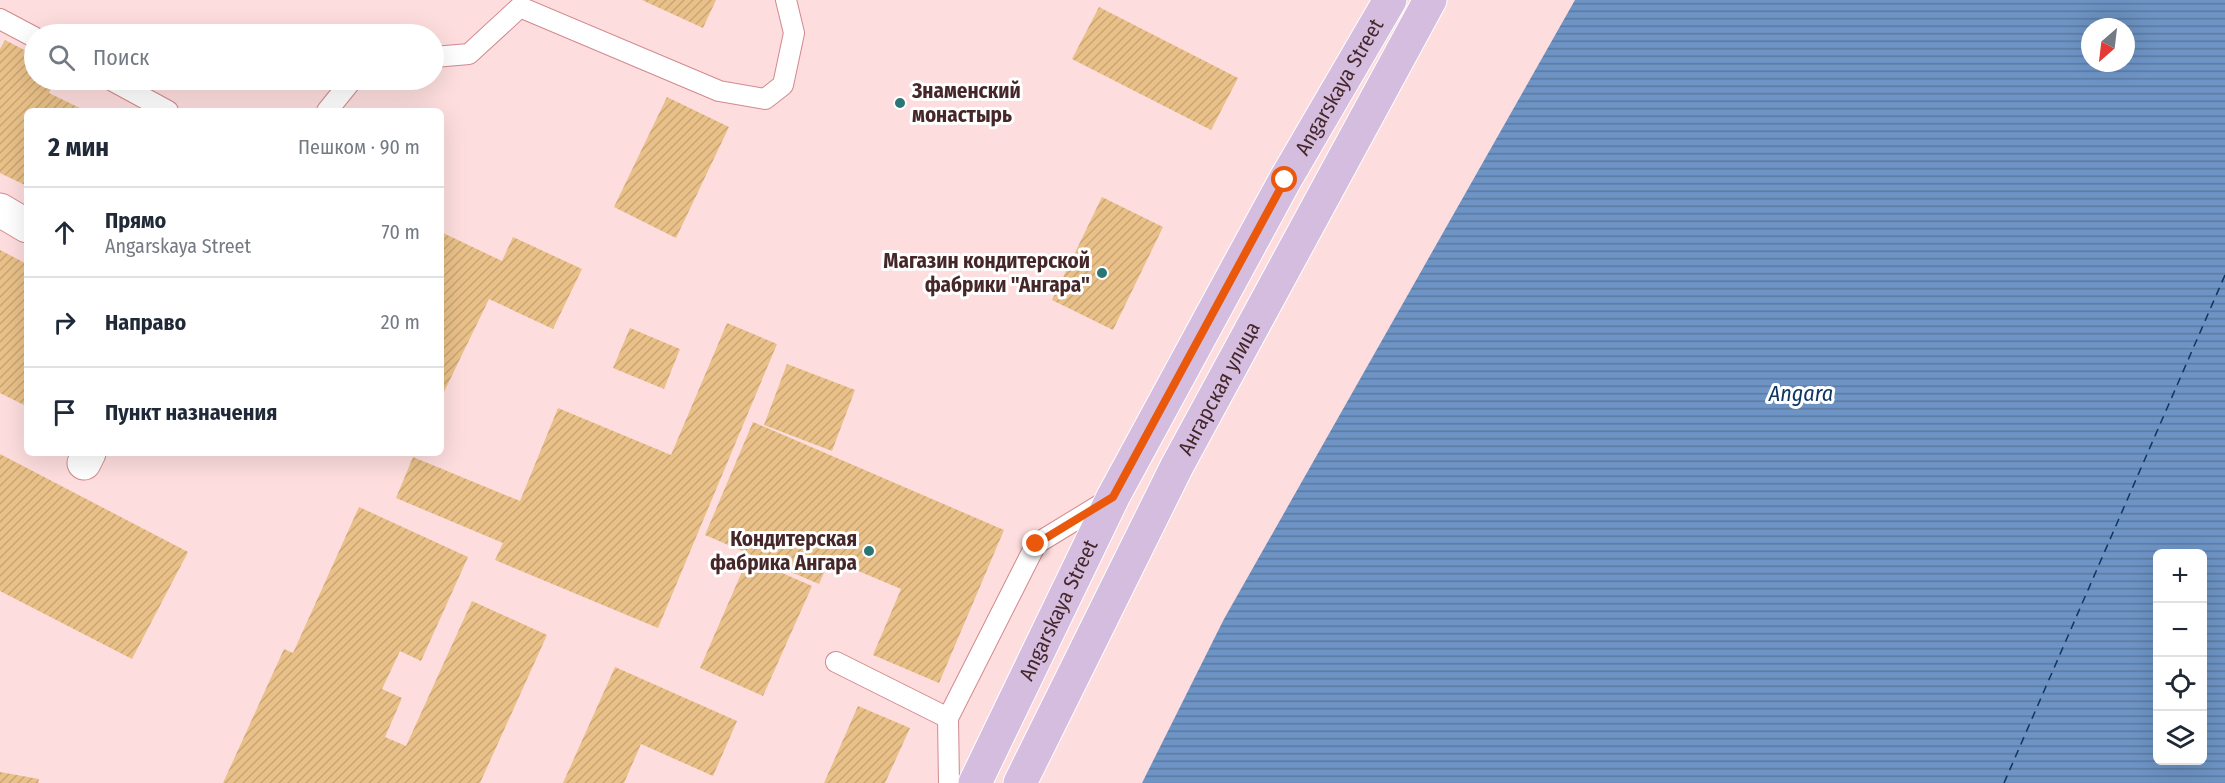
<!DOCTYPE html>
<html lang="ru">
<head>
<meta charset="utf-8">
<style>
	body { margin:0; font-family:"Fira Sans Condensed",sans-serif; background:#f2f2f3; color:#1f2937 }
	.controls { position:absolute; right:18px; bottom:18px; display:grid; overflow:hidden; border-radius:9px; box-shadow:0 6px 24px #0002 }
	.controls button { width:54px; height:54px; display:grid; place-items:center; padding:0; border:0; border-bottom:2px solid #e0e1e3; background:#fff; color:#1f2937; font:30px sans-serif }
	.compass { position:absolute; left:2081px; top:18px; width:54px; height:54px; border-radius:50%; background:#fff; box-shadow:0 6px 24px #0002; rotate:208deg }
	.stop { position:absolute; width:18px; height:18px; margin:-14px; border:4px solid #ea580c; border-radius:50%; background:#fff }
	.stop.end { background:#ea580c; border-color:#fff; box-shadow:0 2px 6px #0008 }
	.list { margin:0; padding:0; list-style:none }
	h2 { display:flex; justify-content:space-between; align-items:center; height:78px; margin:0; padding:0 24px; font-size:26px }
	h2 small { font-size:20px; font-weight:400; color:#747a83 }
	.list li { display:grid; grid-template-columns:39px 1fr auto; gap:18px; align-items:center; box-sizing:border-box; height:90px; padding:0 24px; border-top:2px solid #e0e1e3 }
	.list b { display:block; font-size:22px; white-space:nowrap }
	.list p { margin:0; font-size:20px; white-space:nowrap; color:#747a83 }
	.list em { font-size:20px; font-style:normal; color:#747a83 }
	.icon { flex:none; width:33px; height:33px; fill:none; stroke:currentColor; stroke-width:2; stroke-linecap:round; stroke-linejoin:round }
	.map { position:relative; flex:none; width:2225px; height:783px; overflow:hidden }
	.search { position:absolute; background:#fff; box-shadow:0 6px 24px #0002; left:24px; top:24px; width:420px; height:66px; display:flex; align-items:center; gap:15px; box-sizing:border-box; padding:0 21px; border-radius:33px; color:#747a83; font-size:22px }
	.panel { position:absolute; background:#fff; box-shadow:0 6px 24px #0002; left:24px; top:108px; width:420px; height:348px; border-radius:9px }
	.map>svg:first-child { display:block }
	.water { fill:url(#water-rules); fill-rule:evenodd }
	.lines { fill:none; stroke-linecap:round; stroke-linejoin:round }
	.ferry { stroke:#0e3664; stroke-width:1.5; stroke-dasharray:8 6; stroke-linecap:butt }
	.building { fill:url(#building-hatch) }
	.lane-casing { stroke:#d2898e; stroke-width:22 }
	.street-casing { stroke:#d2898e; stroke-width:35 }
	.primary-casing { stroke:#fff; stroke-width:35 }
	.lane { stroke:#fff; stroke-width:20 }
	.street { stroke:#fff; stroke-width:33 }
	.primary { stroke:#d4bddf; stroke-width:33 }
	.route { stroke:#ea580c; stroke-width:8 }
	.poi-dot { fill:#2b7575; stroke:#fff; stroke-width:2 }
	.labels { text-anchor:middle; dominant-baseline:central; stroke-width:6; stroke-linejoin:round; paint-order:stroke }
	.street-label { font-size:21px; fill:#452729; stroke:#fff }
	.poi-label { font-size:21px; font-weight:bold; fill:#452729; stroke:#fff; text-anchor:end }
	.water-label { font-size:22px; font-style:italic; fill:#0e3664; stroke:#fff }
</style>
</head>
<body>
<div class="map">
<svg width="2225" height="783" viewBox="0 0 2225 783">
	<defs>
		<pattern id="water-rules" width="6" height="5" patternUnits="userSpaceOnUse" patternTransform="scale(1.5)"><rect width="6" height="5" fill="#6d94c5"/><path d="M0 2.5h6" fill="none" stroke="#5b79a0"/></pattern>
		<pattern id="building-hatch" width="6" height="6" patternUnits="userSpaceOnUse" patternTransform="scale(1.5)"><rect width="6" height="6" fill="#e9c088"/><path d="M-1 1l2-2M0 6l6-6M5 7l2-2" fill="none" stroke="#c9a575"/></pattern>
	</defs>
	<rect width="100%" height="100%" fill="#fdddde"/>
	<path class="water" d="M1575,0H2225V783H1142L1224,619ZM2090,27H2126V63H2090ZM2158,554H2202V760H2158Z"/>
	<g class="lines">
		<path class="ferry" d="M2004,783L2225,275"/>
	</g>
	<path class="building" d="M642,0H716L703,28Z
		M1099,7L1238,78L1211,130L1072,59Z
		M5,40L34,55V80H55L49,93L86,111H27V186L0,173V49Z
		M667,97L729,127L676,238L614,207Z
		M1102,197L1163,227L1113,330L1052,300Z
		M441,232L502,261L513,237L582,269L553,329L489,299L441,398Z
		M0,250L27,264L26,406L0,393Z
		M727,323L777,344L658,628L495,560L503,543L396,498L413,457L520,501L558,408L671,455Z
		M630,328L680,349L664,389L613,368Z
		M787,364L855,390L832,451L764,425Z
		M753,422L1004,530L939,683L873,655L901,589L830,559L819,584L705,535Z
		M0,454L188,552L132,659L0,591Z
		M359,507L468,557L421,661L400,651L382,689L402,698L385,737L406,746L472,601L547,635L480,783H223L284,649L293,653Z
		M748,558L812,586L763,696L700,668Z
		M615,667L737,721L713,776L641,744L624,783H563Z
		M858,706L910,728L885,783H824Z
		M0,772L39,779L38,783H0Z"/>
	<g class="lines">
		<defs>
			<path id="lane" d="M0,19L34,37
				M434,57L469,54L520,7L719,91L765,99L783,85L794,33L786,0
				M111,80L168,111
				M327,111L352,80
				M836,662L948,718
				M949,783L948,718L1036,544L1108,500"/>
			<path id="street" d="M0,210L27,226
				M84,463L89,453"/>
			<g id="primary">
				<path id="s1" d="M975,783L1113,497L1285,180L1390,0"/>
				<path id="s2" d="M1020,783L1177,466L1430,0"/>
			</g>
		</defs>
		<use href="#lane" class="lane-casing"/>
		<use href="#street" class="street-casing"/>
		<use href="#primary" class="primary-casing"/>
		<use href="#lane" class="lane"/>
		<use href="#street" class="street"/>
		<use href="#primary" class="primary"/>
	</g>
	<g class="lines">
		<path class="route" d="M1036,544L1113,497L1285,180"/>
	</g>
	<g class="poi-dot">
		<circle cx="900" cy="103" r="6"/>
		<circle cx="1102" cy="273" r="6"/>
		<circle cx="869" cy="551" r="6"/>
	</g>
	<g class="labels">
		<g class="street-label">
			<text stroke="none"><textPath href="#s1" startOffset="786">Angarskaya Street</textPath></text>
			<text stroke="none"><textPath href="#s2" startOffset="442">Ангарская улица</textPath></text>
			<text stroke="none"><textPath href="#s1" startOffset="192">Angarskaya Street</textPath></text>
		</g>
		<g class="poi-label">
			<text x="912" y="91" text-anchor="start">Знаменский<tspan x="912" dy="24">монастырь</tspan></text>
			<text x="1090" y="261">Магазин кондитерской<tspan x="1090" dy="24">фабрики "Ангара"</tspan></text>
			<text x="857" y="539">Кондитерская<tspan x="857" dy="24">фабрика Ангара</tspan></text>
		</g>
		<g class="water-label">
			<text x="1801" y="393">Angara</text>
		</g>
	</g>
</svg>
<div class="controls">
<button>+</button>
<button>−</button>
<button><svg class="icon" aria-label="locate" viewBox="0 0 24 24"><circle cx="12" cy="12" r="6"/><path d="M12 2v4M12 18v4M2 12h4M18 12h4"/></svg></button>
<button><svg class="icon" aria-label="layers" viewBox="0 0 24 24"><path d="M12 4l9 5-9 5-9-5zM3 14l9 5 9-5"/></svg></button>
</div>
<svg class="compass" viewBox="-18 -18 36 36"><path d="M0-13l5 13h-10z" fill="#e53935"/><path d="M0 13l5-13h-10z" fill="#747a83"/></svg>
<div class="stop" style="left:1285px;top:180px"></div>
<div class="stop end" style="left:1036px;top:544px"></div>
<div class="search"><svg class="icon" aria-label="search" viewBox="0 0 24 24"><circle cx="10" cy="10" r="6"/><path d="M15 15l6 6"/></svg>Поиск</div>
<section class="panel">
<h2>2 мин<small>Пешком · 90 m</small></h2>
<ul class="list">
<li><svg class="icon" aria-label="ahead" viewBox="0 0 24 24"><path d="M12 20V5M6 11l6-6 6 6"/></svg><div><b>Прямо</b><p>Angarskaya Street</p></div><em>70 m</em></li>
<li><svg class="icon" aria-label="right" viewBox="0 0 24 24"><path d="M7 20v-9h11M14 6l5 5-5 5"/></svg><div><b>Направо</b></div><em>20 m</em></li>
<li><svg class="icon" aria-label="arrive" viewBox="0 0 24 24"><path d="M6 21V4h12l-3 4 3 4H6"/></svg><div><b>Пункт назначения</b></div></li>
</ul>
</section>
</div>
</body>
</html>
